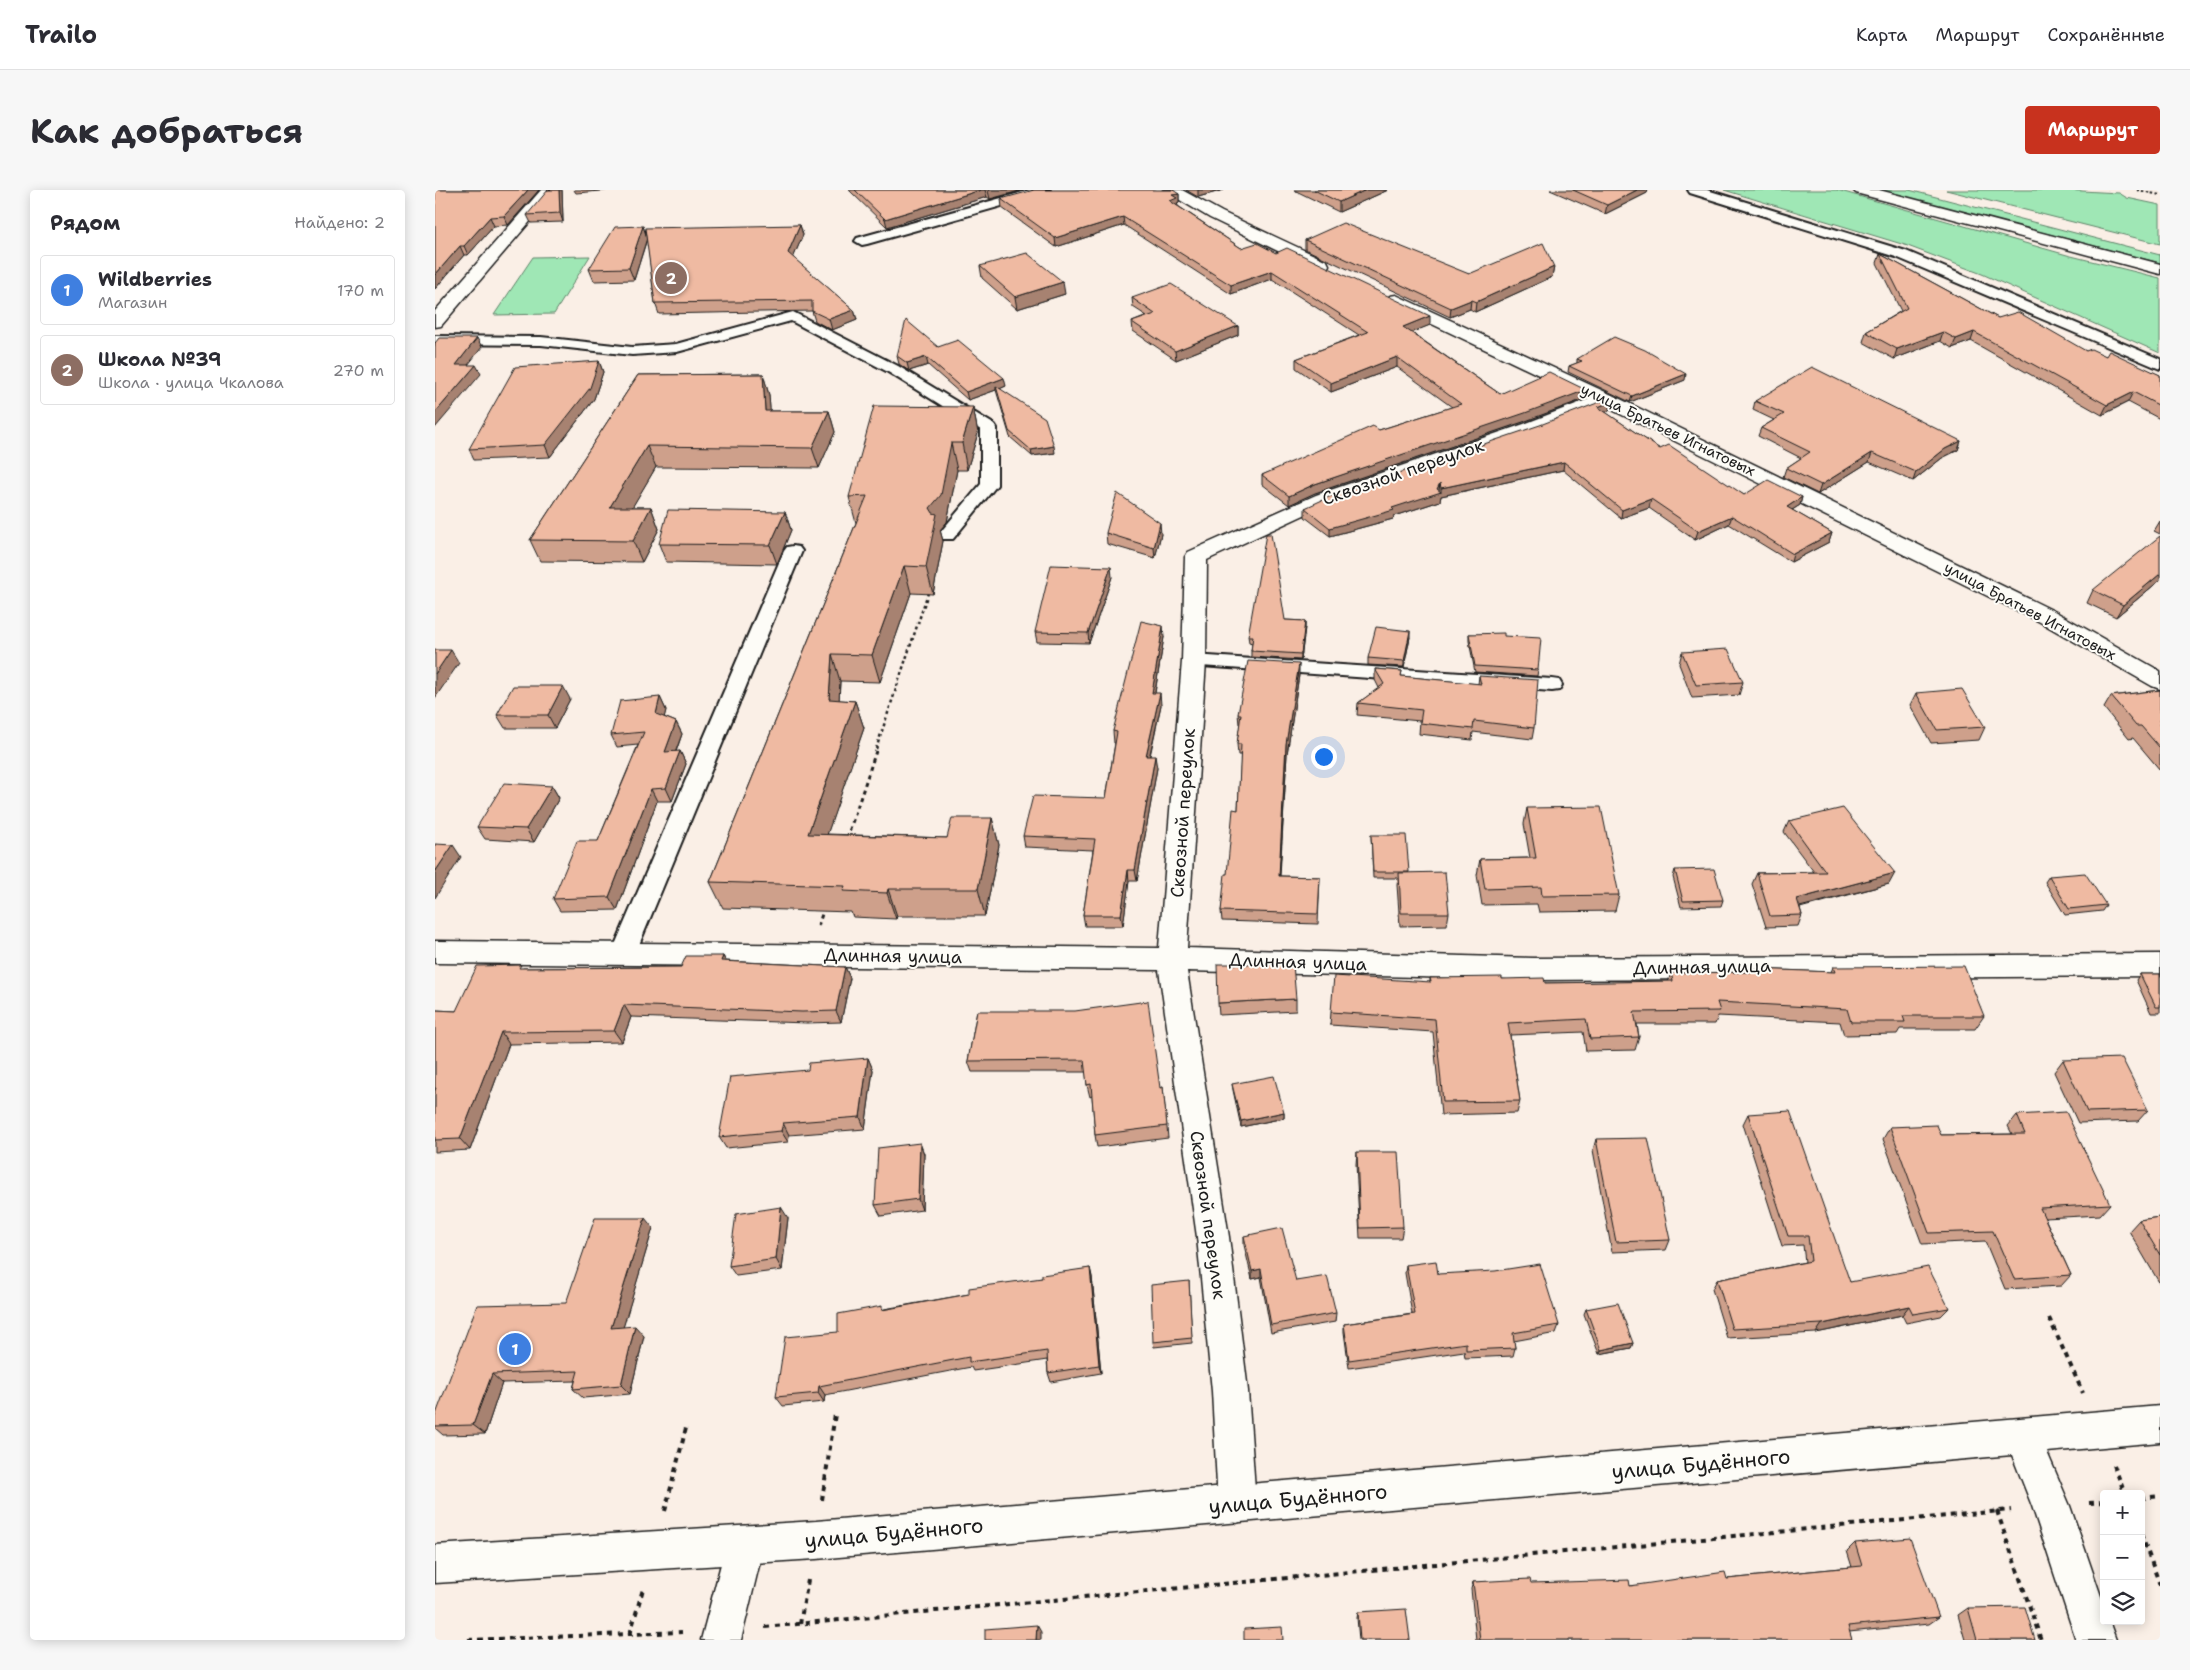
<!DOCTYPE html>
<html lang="ru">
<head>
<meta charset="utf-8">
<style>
	body { margin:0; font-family:"Shantell Sans",sans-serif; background:#f7f7f7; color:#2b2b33 }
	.controls { position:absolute; right:15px; bottom:15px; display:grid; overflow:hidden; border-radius:5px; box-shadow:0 2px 12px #0003 }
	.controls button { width:45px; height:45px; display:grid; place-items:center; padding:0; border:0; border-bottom:1px solid #e1e1e2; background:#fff; color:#2b2b33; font:25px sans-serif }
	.you { position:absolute; left:888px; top:566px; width:18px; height:18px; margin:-12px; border:4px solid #fff; border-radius:50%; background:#1a73e8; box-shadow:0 0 0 8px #1a73e833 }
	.badge { display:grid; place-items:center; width:32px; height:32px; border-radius:50%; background:#c8321e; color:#fff; font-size:16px; font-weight:700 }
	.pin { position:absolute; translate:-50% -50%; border:2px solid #fff; box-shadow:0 1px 5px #0006 }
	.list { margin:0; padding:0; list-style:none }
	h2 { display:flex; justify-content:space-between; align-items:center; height:65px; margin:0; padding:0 20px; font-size:21px }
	h2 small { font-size:16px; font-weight:400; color:#7c7c81 }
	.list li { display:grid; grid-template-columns:32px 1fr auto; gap:15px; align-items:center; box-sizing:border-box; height:70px; margin:0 10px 10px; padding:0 10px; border:1px solid #e1e1e2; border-radius:5px }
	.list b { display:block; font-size:19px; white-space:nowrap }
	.list p { margin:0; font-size:16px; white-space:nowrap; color:#7c7c81 }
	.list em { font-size:16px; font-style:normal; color:#7c7c81 }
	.icon { flex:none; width:28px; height:28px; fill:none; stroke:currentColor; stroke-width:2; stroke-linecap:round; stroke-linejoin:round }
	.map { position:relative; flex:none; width:1725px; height:1450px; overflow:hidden; border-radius:5px }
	header { display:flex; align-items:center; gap:30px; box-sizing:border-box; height:70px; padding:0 25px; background:#fff; border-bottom:1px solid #e1e1e2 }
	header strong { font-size:24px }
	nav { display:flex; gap:28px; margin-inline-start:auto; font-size:18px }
	.intro { display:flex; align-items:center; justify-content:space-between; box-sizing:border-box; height:120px; padding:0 30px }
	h1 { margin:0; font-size:35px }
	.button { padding:12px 22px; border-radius:5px; background:#c8321e; color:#fff; font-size:18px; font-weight:700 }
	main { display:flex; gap:30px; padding:0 30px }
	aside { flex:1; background:#fff; border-radius:5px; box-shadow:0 2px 12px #0003 }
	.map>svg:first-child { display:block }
	.green { fill:#9fe7b5; stroke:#5e8268 }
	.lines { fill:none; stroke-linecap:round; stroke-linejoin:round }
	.lane-casing { stroke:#1c1c1c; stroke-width:4 }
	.street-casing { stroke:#1c1c1c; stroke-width:3 }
	.secondary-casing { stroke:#1c1c1c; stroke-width:3 }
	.path-far3 { stroke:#1c1c1c; stroke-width:2; stroke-dasharray:2.5 2.5; stroke-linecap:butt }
	.path-far2 { stroke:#1c1c1c; stroke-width:2.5; stroke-dasharray:3 3; stroke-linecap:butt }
	.path-far1 { stroke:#1c1c1c; stroke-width:3; stroke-dasharray:4 4; stroke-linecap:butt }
	.path { stroke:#1c1c1c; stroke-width:4; stroke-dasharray:5 5; stroke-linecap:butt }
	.lane { fill:#fdfcf7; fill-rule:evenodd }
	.street { fill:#fdfcf7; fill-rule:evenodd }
	.secondary { fill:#fdfcf7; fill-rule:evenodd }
	.wall { fill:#cea08b; stroke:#1c1c1c }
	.shaded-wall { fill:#a78271; stroke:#1c1c1c }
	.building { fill:#efbaa2; stroke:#1c1c1c }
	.labels { text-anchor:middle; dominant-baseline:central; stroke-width:4; stroke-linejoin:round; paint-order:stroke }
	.far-street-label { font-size:15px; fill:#1c1c1c; stroke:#fdfcf7 }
	.street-label { font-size:18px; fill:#1c1c1c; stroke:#fdfcf7 }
	.near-street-label { font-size:21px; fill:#1c1c1c; stroke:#fdfcf7 }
</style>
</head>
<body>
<header>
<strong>Trailo</strong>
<nav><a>Карта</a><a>Маршрут</a><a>Сохранённые</a></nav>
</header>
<div class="intro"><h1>Как добраться</h1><a class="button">Маршрут</a></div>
<main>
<aside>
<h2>Рядом<small>Найдено: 2</small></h2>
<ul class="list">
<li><span class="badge" style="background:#3f7fe0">1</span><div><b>Wildberries</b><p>Магазин</p></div><em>170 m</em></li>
<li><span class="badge" style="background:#8d6e63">2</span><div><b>Школа №39</b><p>Школа · улица Чкалова</p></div><em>270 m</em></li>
</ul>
</aside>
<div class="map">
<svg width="1725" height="1450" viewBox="0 0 1725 1450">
	<rect width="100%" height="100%" fill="#faefe6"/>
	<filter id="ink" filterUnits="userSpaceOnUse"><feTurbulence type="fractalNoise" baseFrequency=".02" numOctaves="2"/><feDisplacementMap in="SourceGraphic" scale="10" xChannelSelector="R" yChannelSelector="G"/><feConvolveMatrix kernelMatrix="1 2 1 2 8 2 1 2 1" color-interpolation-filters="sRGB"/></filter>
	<g filter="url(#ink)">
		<path class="green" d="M1289,0H1402L1632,65L1725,88V163L1547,84L1470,55Z
			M1444,0H1474L1725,65V73Z
			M1511,0H1628L1684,3L1692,8L1725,15V54Z
			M155,66L119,124L59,125L98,67Z"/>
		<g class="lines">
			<defs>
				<path id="lane" d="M595,0H615L613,3L432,54L427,55L420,51L422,48Z
					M1253,0H1272L1471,61L1725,169V179L1461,67L1255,3Z
					M358,122L463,176L560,235L562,238V295L518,349H506L503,345L546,294V240L453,182L356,131L242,162L197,165L106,155L0,154V146L106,147L197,157L241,154Z
					M358,356L364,357L367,361L201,762L197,768L189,771L181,768L177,762L349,361L352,357Z
					M759,465L1117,489L1124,490L1127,495L1124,500L1117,501L752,475L749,471L752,467Z"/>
				<path id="street" d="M728,0H747L787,22L892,71L894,75L892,79H880L775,28Z
					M961,105L1177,205L1621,422L1725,481V499L1717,496L1605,432L1169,216L1103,242L895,313L772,370L771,471L752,758L1098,768L1725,764V786L1098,790L752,781L794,1047L813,1201L821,1314L815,1327L802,1333L789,1327L783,1314L777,1201L762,1047L724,780L0,773V751L724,758L747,471L750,367L753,362L881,305L1089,234L1154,209L955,114L952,110L955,106Z
					M310,1336L323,1342L329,1355L306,1450H266L291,1355L297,1342Z"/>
				<path id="secondary" d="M106,0H122L6,136L0,137V121Z
					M1418,0H1444L1725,74V84L1421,3Z
					M1725,1216V1252L1612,1262L1635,1316L1669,1415V1431H1674L1681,1450H1641L1597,1316L1577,1265L381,1369L0,1393V1355L381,1331Z"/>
			</defs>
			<use href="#lane" class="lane-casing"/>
			<use href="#street" class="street-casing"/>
			<use href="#secondary" class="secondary-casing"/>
			<path class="path-far3" d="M1702,0L1725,5"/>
			<path class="path-far2" d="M441,559L494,400"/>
			<path class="path-far1" d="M412,648L442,558
				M383,736L389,718"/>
			<path class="path" d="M1614,1128L1648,1203
				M1679,1275L1690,1304
				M1706,1308L1725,1306
				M387,1310L400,1224
				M1654,1313L1669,1312
				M230,1321L252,1234
				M1562,1321L1606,1450
				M1706,1344L1725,1395
				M365,1434L373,1390
				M330,1437L1576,1320
				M195,1444L208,1399
				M33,1450L247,1442"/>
			<use href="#lane" class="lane"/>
			<use href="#street" class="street"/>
			<use href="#secondary" class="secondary"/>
		</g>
		<path class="wall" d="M0,0H104L73,35L59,36L33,65H29L0,99Z
			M127,0L128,32L96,33L92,25Z
			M139,0H178L141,3Z
			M414,0H588L555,9L552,7L452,37Z
			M751,0H789L763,7Z
			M859,0H953L904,22Z
			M1115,0H1213L1212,3L1170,24Z
			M744,4V12L742,13L743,16L806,58L841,63L995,135L976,142L1065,204L1149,209L1088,232L880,303L854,315L827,294V285L944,240L1017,217L962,177L896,202L861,178V169L924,145L837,89L796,104L689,35L621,57L567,18L566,9Z
			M365,35L368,45L358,68L419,120L422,130L397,140L380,131L377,121L224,124L220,113L212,49L199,90L159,91L154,79L211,45Z
			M870,50L1034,84L1119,77L1117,87L1040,122L1035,119L1015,127L870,59Z
			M1445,64L1563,128L1651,161L1671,166L1725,185V229L1693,212L1667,225L1536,151L1517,158L1505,151L1459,169L1428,152L1431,142L1466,121L1442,73Z
			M545,76L630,104L582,119L547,88Z
			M697,108L803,136V145L741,170L698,141L697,132L712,126L698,117Z
			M503,157L571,196L564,199L620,263L597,266L575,247L561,200L533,210L493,175L474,181L464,174L462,166Z
			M1142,169L1250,190L1195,212L1133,182L1134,176L1142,173Z
			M164,171L168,182L159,209L115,267L39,270L34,259Z
			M328,184L334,205L335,221H394L400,242L384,278L221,277L197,317H216L224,339L207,372L105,371L95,350L203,185Z
			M1320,211L1526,251L1523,260L1507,268L1478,291L1434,272L1383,304L1348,287L1351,278L1366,268L1323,246L1326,238L1339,230L1318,220Z
			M538,217L543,243L532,280H522L512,332L505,340L508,351L498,404L476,403L445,492L405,491L404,510L420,511L429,538L392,644L512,648L557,628L564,655L550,726H462L461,729L418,727L416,722L288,718L275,692L421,333L414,307Z
			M1174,221L1170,222L1225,259L1309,305L1367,307L1365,315L1357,320L1397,343L1394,352L1356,372L1294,334L1260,350L1214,318L1186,328L1128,280L1006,306L1005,311L959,326L958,329L895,346L870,327V318Z
			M350,322L356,340L342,374L231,372L224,354Z
			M1725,331V344L1719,341Z
			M671,343L726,344L720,368L672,354Z
			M677,387L654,453L602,452L600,442Z
			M1725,390L1681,427L1652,413L1658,400Z
			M850,430L870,431V437L866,470L816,467V461L817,453L814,452L813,446Z
			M1034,444L1069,446L1103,480L1102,486L1040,482L1034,451Z
			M729,447L720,503L726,515L715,566L722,578L702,691H694L688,736H650L648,725L658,660L590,657L588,646L671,608L680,553H679L678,541Z
			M975,447L969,477L933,475V468Z
			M1247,462L1308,492L1304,505L1257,508L1244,474Z
			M940,479L967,481L966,486L1043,494L1044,486L1099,538L1097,549L1038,542L1037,550L984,544L985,531L922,525L923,513L944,498L940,490Z
			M864,485L852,564L845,686L885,687L883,734L787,731L786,721L803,620L806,565H803L802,554L805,534H804L803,524Z
			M1725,500V580L1698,548L1694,549L1669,518L1676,506Z
			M1481,503L1550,537L1544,550L1496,553L1475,515Z
			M225,507L231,520L229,527L241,532L247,544L241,562L245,561L251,574L237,611H222L182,720L125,721L118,709L163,651L203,555L182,557L176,545Z
			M135,509L120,538H70L62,525Z
			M117,596L124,608L99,652L50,649L42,637Z
			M1092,618L1184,705L1180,721L1104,722L1102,714L1047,715L1042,685L1045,669L1095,668L1089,634Z
			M1354,631L1454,694L1365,718L1367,725L1363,736L1331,737L1317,694L1322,683L1379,682L1349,642Z
			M936,645L1014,723L1012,735L965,736L962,695L963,688H938Z
			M1240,680L1288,710L1286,716L1246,717L1238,687Z
			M1614,686L1671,715L1667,721L1630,725L1610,692Z
			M288,766L291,771L410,777L415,788L406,832L372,833L196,827L187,852L74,854L35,960L0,962V820L21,821L88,778L246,777Z
			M1398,777L1549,826L1540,839H1465L1462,844L1409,845L1405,832L1283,826L1280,834H1202L1204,847L1200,860L1151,861L1148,842L1075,845L1085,911L1082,923L1006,925L998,842L895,835L896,822L995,792V788L1067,789L1110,793L1233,792L1236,783L1317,782L1318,779L1396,782Z
			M1705,784H1725V823H1716L1701,790Z
			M861,809V821L784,825L783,813Z
			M542,821L725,898L728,897L733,948L662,957L660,945L657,906L655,907L652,895L651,882H537L533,871Z
			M433,868L438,880L430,939L354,945L353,952L291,958L284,947L373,880Z
			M1628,870L1713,920L1703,931L1643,933L1619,882Z
			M797,894L849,922V928L806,937L798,900Z
			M1313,924L1415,1092L1514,1118L1506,1126L1471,1133L1467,1125L1381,1143L1292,1148L1277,1099L1282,1090L1370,1072L1368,1055L1347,1056L1308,934Z
			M1582,925L1675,1014L1665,1025L1610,1028L1636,1085L1626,1096L1570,1099L1550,1051L1487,1054L1448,949L1455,937L1506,945L1577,944L1573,936Z
			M1161,949L1235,1050L1231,1060L1177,1062L1158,960Z
			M485,953L489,964L487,1020L446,1026L440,1015Z
			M922,962L968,1037L966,1048H925L921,974Z
			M1725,1027V1094L1694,1041L1704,1030Z
			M353,1028L347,1080L301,1086L294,1076Z
			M218,1038L188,1137L209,1146L195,1204L148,1208L138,1199L140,1191L67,1193L50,1244L8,1245L0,1238V1236L131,1113Z
			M809,1046L901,1123L900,1132L836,1143L826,1087L817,1089L809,1055Z
			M971,1075L1003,1084L1124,1135L1121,1143L1079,1151L1080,1158L1078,1166L1030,1168L1029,1161L914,1178L909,1142V1134L977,1124L970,1083Z
			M655,1078L657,1087L666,1183L616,1192L613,1183L612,1170L538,1181L536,1177L390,1205L389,1212L348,1216L341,1207L403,1142L449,1119L534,1104L607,1088Z
			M754,1091L757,1153L719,1157L718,1152Z
			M1151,1119L1198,1153L1196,1158L1164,1164L1149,1124Z
			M1420,1353L1504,1427L1494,1434L1414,1442L1417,1450H1041L1036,1399L1038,1392L1195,1396L1292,1389L1417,1377L1412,1361Z
			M1533,1418L1600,1450H1530L1523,1425Z
			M923,1422L975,1450H924L922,1428Z"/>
		<path class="shaded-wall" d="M93,0H104L73,35L69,26Z
			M124,0H127L128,32L125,23Z
			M546,0H550L552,7L452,37L450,29Z
			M556,0H588L555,9L553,1Z
			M763,0H789L763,7Z
			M931,0H953L904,22V12Z
			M1202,0H1213L1212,3L1170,24L1172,15Z
			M744,4V12L742,13L743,17L735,11L737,5Z
			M55,27L59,36L33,65L29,56Z
			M688,27L689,35L621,57L620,48Z
			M365,35L368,45L356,73L353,63Z
			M208,36L212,48L199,90L194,78Z
			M25,56L29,65L0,99V85Z
			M1119,77L1117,87L1040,122L1041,112Z
			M837,81V89L796,104V95Z
			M628,92L630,104L582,119L580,107Z
			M1036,110L1035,119L1015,127L1016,118Z
			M419,120L422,130L397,140L394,129Z
			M995,126V135L968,146V137Z
			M803,136V145L741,170L740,161Z
			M1508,142L1505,151L1459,169L1462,159Z
			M1539,142L1536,151L1517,158L1521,149Z
			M42,148L47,157L26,184L21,175Z
			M491,167L493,175L474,181L472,173Z
			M962,167V177L896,202V193Z
			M164,171L168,182L159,209L115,267L110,255Z
			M41,175L46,184L0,238V223Z
			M328,184L334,205L337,242L330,221Z
			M1251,184L1250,190L1195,212L1197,206Z
			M569,188L571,196L562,200L561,196V200L533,210L531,202Z
			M1151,200L1149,209L1088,232L880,303L854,315V306L880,294Z
			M1698,202L1693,212L1667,225L1672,215Z
			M1175,212L1174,221L1161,226L1163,217Z
			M538,217L543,243L532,280L527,253Z
			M394,221L400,242L384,278L377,258Z
			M1526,251L1523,260L1507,268L1478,291L1481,282L1510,259Z
			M516,253L522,280L512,332L505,340L508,351L498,404L491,377L495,318Z
			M212,256L221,277L185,338L175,317Z
			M619,256L620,263L597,266L596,260Z
			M1437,263L1434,272L1383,304L1386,295Z
			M1129,272L1128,280L1006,306L1005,311L959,326L958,329L895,346V338L957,318L1002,299L1005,293L1004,301L1006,303V298Z
			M1367,307L1365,315L1349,325L1352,317Z
			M1216,309L1214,318L1186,328L1187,320Z
			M216,317L224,339L207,372L198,351Z
			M350,322L356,340L342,374L335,355Z
			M1297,326L1294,334L1260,350L1263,341Z
			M725,333L726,344L720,368L719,358Z
			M1397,343L1394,352L1356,372L1358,364Z
			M469,376L476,403L445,492L437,465Z
			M676,377L677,387L654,453L653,443Z
			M1725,384V390L1681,427L1688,415Z
			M870,431V437L866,470V464Z
			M728,436L729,447L718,514L717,503Z
			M975,441V447L969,477V471Z
			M16,460L24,473L0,508V484Z
			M397,464L405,491L403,536L394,509Z
			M864,474V485L852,564L844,696V686L851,554Z
			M128,496L135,509L120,538L113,525Z
			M725,503L726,515L712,577L711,566Z
			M225,507L231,520L227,537L221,524Z
			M420,511L429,538L383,671L373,644Z
			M241,532L247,544L236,574L230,562Z
			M245,561L251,574L237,611L231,598Z
			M720,566L722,578L702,691L700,680Z
			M117,596L124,608L99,652L91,639Z
			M216,599L222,611L182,720L174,707Z
			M557,628L564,655L550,726L543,699Z
			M18,655L26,667L0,708V682Z
			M693,680L694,691L688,736L686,725Z
			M1460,683L1454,694L1357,719L1362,709Z
			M453,699L462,726L461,729L452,703Z
			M288,766L294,778L286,771Z
			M410,777L415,788L406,832L401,821Z
			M189,815L196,827L187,852L179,841Z
			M66,842L74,854L35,960L25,949Z
			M433,868L438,880L430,939L425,927Z
			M849,922V928L806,937V931Z
			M348,933L354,945L353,952L346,941Z
			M485,953L489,964L487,1020L483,1009Z
			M346,1017L353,1028L347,1080L341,1069Z
			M210,1028L218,1038L185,1148L176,1138Z
			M655,1078L657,1087L666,1183L664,1175Z
			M826,1079V1087L817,1089V1081Z
			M1474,1116L1467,1125L1381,1143L1387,1134Z
			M200,1136L209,1146L195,1204L186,1195Z
			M1198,1153L1196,1158L1164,1164L1166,1160Z
			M57,1184L67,1193L50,1244L38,1235Z
			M384,1196L390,1205L389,1212L383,1203Z
			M602,1435L606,1442V1450H601Z"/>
		<path class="building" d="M0,0H93L69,26L55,27L29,56H25L0,85Z
			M113,0H124L125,23L92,25Z
			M420,0H546L450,29Z
			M599,0H738L744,4L737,5L742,8L735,11L806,58L822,53L841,63L852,58L995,126L968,137L1065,204L1114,182L1151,200L1090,223L880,294L854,306L827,285L938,236L944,240L1026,214L962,167L896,193L861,169L933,142L837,81L796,95L688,27L620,48L566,9Z
			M879,0H931L904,12Z
			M1138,0H1202L1172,15Z
			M908,33L1034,84L1108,53L1119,77L1041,112L1036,110L1016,118L870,50Z
			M365,35L353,63L419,120L394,129L377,121V111L220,113L210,38Z
			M208,36L194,78L154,79L180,37Z
			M592,63L628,92L580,107L545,76Z
			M1445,64L1563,128L1583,122L1651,161L1656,159L1671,166L1674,161L1725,185V216L1698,202L1672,215L1539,142L1521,149L1508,142L1462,159L1431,142L1472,118Z
			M736,94L803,136L740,161L697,132L720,124L697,108Z
			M471,130L503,157L523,150L569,188L531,202L491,167L472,173L462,166Z
			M1179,147L1210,160L1251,184L1197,206L1134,176L1147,171L1142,169Z
			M4,148H42L21,175H41L0,223V153Z
			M164,171L155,198L110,255L34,259L80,177Z
			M1377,177L1526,251L1510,259L1481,282L1437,263L1386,295L1351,278L1375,262L1326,238L1349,224L1320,211Z
			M328,184L330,221H394L377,258L212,256L175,317H216L198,351L95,350L203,185Z
			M561,196L610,228L619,256L596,260L574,241Z
			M1170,210L1175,212L1163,217L1225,259L1234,255L1309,305L1333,290L1367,307L1352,317L1397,343L1358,364L1297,326L1263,341L1216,309L1187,320L1129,272L1006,298L1005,293L1002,299L1006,302L957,318L959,320L895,338L870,318L896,306L1105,235Z
			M439,216L538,217L527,253H516L506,305L495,318L498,323L502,324L491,377L469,376L437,465L397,464L394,509L420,511L373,644L512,648L517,628H557L543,699H453L452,703L408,701L410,696L275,692L432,306L414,307Z
			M682,303L725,333L719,358L671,343Z
			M233,320L350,322L335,355L224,354Z
			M831,344H836L850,430L870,431L866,464L816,461L818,446H813Z
			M1725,346V384L1688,415L1658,400Z
			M616,375L676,377L653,443L600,442Z
			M706,431L728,436L717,503H725L711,566H720L700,680H693L686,725H648L660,649L588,646L598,606L671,608L682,542L678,541Z
			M941,437L975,441L969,471L933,468Z
			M1069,443V446L1106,448L1103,480L1040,476L1034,444Z
			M1293,459L1308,492L1261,495L1247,462Z
			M0,460H16L0,484Z
			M813,471L864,474L851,554L844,686L885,687L883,724L786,721L790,684H792L798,619L803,620L806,554H802L806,524H803Z
			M940,479L967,481L966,486L1046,494L1044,486L1103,490L1099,538L1039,531L1038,539L985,533L987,520L923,513L949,494Z
			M78,496H128L113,525H62Z
			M1527,499L1550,537L1502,540L1481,503Z
			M1725,500V558L1706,536H1701L1676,506Z
			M225,507L221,524L241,532L230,562L245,561L231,598L216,599L174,707L118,709L142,651H163L209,542L176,545L185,511Z
			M69,593L117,596L91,639L42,637Z
			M1166,617L1184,705L1107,706L1106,697L1050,699L1045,669L1101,668L1092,618Z
			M1408,618L1460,683L1362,709L1367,725L1335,726L1322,683L1391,682L1354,631Z
			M936,645H971L974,682H938Z
			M0,654L18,655L0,682Z
			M1279,679L1288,710L1248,711L1240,680Z
			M1010,682L1014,723H966L964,683Z
			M1650,683L1671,715L1634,719L1614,686Z
			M251,766H288L286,771L410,777L401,821L367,822L189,815L179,841L66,842L25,949L0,950V901L1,898H0V820L21,821L42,776L86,775L84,778L246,777Z
			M782,774H858L861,809L783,813Z
			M1529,776L1549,826H1468L1470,832H1416L1412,819L1282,812L1285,821L1199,822L1204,847L1155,849L1151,829L1073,833L1085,911L1008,912L1000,829L896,822L899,786L996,792L995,788L1067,787V789L1109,788L1110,793L1238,791L1236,783L1319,782L1318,779L1400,782L1398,777Z
			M1705,784H1725V817H1721Z
			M713,811L725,898L728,897L732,936L660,945L656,894L652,895L649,870L533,871L542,821H640Z
			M433,868L425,927L348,933L346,941L284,947L295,887L373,880L374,873Z
			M1687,868L1713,920L1652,922L1628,870Z
			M839,886L849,922L806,931L797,894Z
			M1355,921L1415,1092L1493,1077L1514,1118L1478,1124L1474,1116L1387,1134L1297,1139L1282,1090L1376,1071L1373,1046H1353L1313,924Z
			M1631,922L1675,1014L1605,1018L1636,1085L1579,1089L1558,1041L1494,1043L1455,937L1502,935L1506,945L1590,944L1582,925Z
			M1213,948L1235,1050L1181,1052L1161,949Z
			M485,953L483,1009L440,1015L443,958Z
			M922,962H963L968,1037L925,1038Z
			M346,1017L341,1069L294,1076L301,1024Z
			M1725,1027V1065L1704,1030Z
			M160,1028H210L176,1138L200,1136L186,1195L138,1199L143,1181L57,1184L38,1235L0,1236V1227L42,1115L131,1113Z
			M847,1038L861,1091L892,1086L901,1123L836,1135L826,1079L817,1081L809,1046Z
			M1001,1071L1003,1084L1060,1081L1105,1074L1124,1135L1078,1143L1080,1158L1031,1160V1153L914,1170L909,1134L980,1124L971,1075Z
			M655,1078L664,1175L613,1183L612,1161L534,1172V1167L384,1196L383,1203L341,1207L350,1147L403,1142V1124L447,1116V1120L534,1104V1098L607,1088V1085Z
			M754,1091L757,1148L718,1152L716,1095Z
			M1183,1113L1198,1153L1166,1160L1151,1119Z
			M1475,1348L1504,1427L1413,1436L1417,1450H1045L1038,1392L1095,1389L1096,1393L1194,1390L1195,1396L1290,1382L1292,1389L1427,1376L1420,1353Z
			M1590,1417L1600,1450H1542L1533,1418Z
			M971,1419L975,1450H925L923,1422Z
			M602,1435L601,1450H550V1439Z
			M847,1437L848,1450H809V1439Z"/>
	</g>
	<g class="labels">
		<g class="far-street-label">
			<text transform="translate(1233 240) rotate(26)">улица Братьев Игнатовых</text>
			<text transform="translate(1595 421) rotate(28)">улица Братьев Игнатовых</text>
		</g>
		<g class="street-label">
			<text transform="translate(968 282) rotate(-19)">Сквозной переулок</text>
			<text transform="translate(748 623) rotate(-86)">Сквозной переулок</text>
			<text transform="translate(458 766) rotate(1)">Длинная улица</text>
			<text transform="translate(863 772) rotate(2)">Длинная улица</text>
			<text transform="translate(1267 777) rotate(-1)">Длинная улица</text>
			<text transform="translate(773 1025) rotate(82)">Сквозной переулок</text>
		</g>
		<g class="near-street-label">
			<text transform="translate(1266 1274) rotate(-5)">улица Будённого</text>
			<text transform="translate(863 1309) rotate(-5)">улица Будённого</text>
			<text transform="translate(459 1343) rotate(-5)">улица Будённого</text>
		</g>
	</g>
</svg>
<div class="controls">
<button>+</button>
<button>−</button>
<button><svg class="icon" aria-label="layers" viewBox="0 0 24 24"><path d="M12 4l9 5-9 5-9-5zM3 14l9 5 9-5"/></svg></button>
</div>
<div class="you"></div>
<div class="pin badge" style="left:80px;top:1159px;background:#3f7fe0">1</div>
<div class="pin badge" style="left:236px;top:88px;background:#8d6e63">2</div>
</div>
</main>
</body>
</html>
